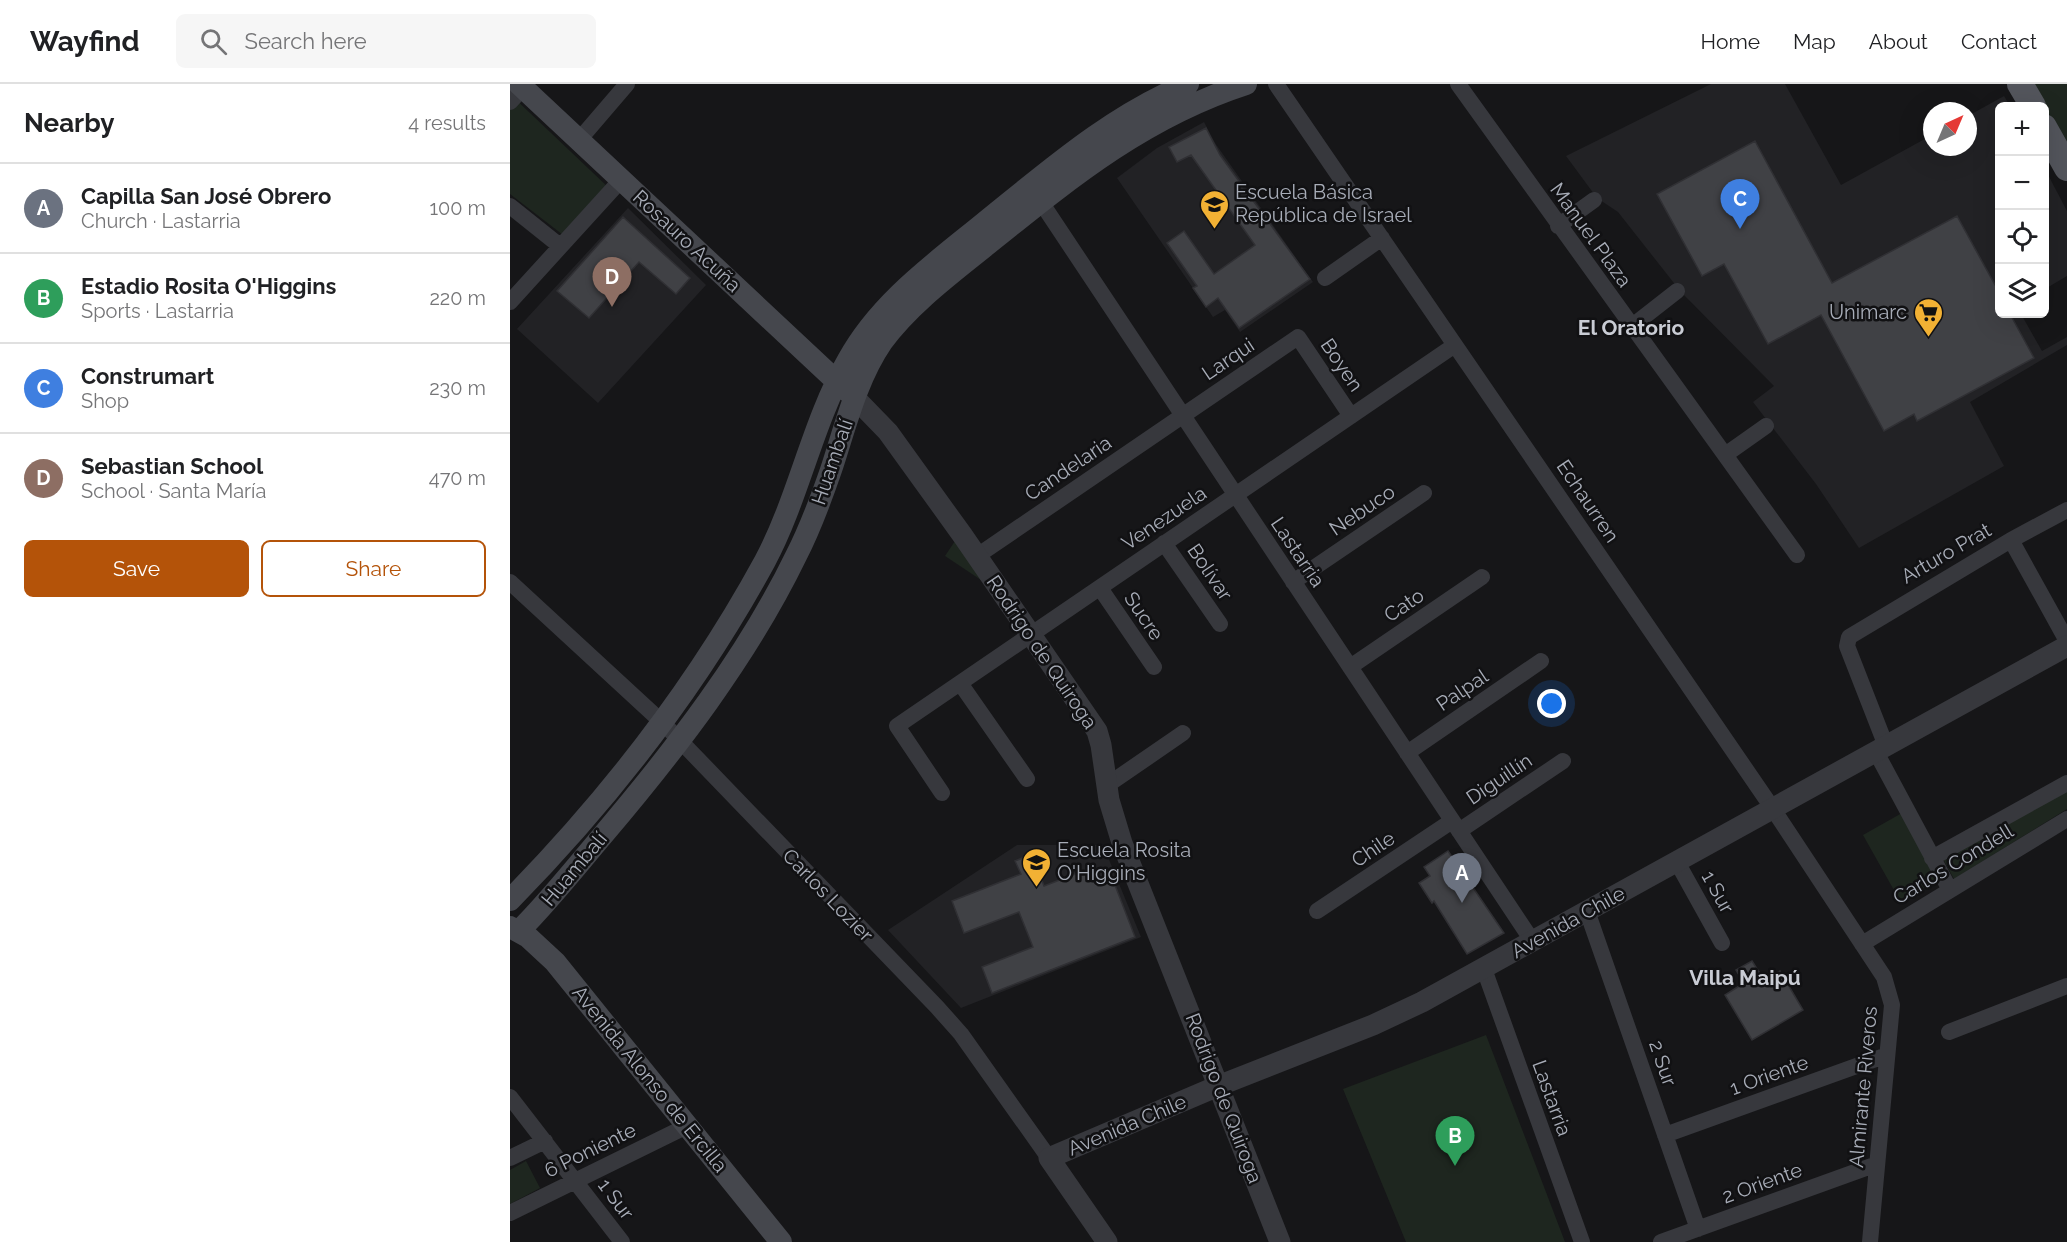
<!DOCTYPE html>
<html lang="en">
<head>
<meta charset="utf-8">
<style>
	body { margin:0; font-family:Raleway,sans-serif; background:#f6f6f6; color:#202124 }
	.controls { position:absolute; right:18px; top:18px; display:grid; overflow:hidden; border-radius:9px; box-shadow:0 6px 24px #0002 }
	.controls button { width:54px; height:54px; display:grid; place-items:center; padding:0; border:0; border-bottom:2px solid #e0e0e0; background:#fff; color:#202124; font:30px sans-serif }
	.compass { position:absolute; left:1413px; top:18px; width:54px; height:54px; border-radius:50%; background:#fff; box-shadow:0 6px 24px #0002; rotate:44deg }
	.you { position:absolute; left:1042px; top:620px; width:21px; height:21px; margin:-15px; border:4px solid #fff; border-radius:50%; background:#1a73e8; box-shadow:0 0 0 9px #1a73e833 }
	.badge { display:grid; place-items:center; width:39px; height:39px; border-radius:50%; background:#b45309; color:#fff; font-size:20px; font-weight:700 }
	.pin { position:absolute; translate:-50% -50px; filter:drop-shadow(0 2px 3px #0008) }
	.pin::after { content:''; position:absolute; top:32px; width:21px; height:18px; background:inherit; clip-path:polygon(0 0,100% 0,50% 100%) }
	.list { margin:0; padding:0; list-style:none }
	h2 { display:flex; justify-content:space-between; align-items:center; height:78px; margin:0; padding:0 24px; font-size:26px }
	h2 small { font-size:20px; font-weight:400; color:#757577 }
	.list li { display:grid; grid-template-columns:39px 1fr auto; gap:18px; align-items:center; box-sizing:border-box; height:90px; padding:0 24px; border-top:2px solid #e0e0e0 }
	.list b { display:block; font-size:22px; white-space:nowrap }
	.list p { margin:0; font-size:20px; white-space:nowrap; color:#757577 }
	.list em { font-size:20px; font-style:normal; color:#757577 }
	.actions { display:flex; gap:12px; padding:18px 24px }
	.actions a { flex:1; padding:14px 0; border:2px solid #b45309; border-radius:9px; text-align:center; font-size:21px; color:#b45309 }
	.actions .main { background:#b45309; color:#fff }
	.icon { flex:none; width:33px; height:33px; fill:none; stroke:currentColor; stroke-width:2; stroke-linecap:round; stroke-linejoin:round }
	.map { position:relative; flex:none; width:1557px; height:1158px; overflow:hidden }
	header { display:flex; align-items:center; gap:36px; box-sizing:border-box; height:84px; padding:0 30px; background:#fff; border-bottom:2px solid #e0e0e0 }
	header strong { font-size:28px }
	nav { display:flex; gap:33px; margin-inline-start:auto; font-size:21px }
	.search { width:420px; height:54px; background:#f6f6f6; display:flex; align-items:center; gap:15px; box-sizing:border-box; padding:0 21px; border-radius:9px; color:#757577; font-size:22px }
	main { display:flex }
	aside { flex:1; background:#fff }
	.map>svg:first-child { display:block }
	.built { fill:#222225 }
	.green { fill:#1e261f }
	.building { fill:#404145; stroke:#303034; stroke-width:1.5 }
	.lines { fill:none; stroke-linecap:round; stroke-linejoin:round }
	.minor { stroke:#37383d; stroke-width:16 }
	.tertiary { stroke:#37383d; stroke-width:21 }
	.secondary { stroke:#45474d; stroke-width:22 }
	.primary { stroke:#53555c; stroke-width:26 }
	.labels { text-anchor:middle; dominant-baseline:central; stroke-width:5; stroke-linejoin:round; paint-order:stroke }
	.poi-label { font-size:20px; fill:#a8adb8; stroke:#111113; text-anchor:start }
	.street-label { font-size:20px; fill:#a8adb8; stroke:#111113 }
	.neighbourhood-label { font-size:21px; font-weight:bold; fill:#c9ccd4; stroke:#111113 }
</style>
</head>
<body>
<header>
<strong>Wayfind</strong>
<div class="search"><svg class="icon" aria-label="search" viewBox="0 0 24 24"><circle cx="10" cy="10" r="6"/><path d="M15 15l6 6"/></svg>Search here</div>
<nav><a>Home</a><a>Map</a><a>About</a><a>Contact</a></nav>
</header>
<main>
<aside>
<h2>Nearby<small>4 results</small></h2>
<ul class="list">
<li><span class="badge" style="background:#6b7280">A</span><div><b>Capilla San José Obrero</b><p>Church · Lastarria</p></div><em>100 m</em></li>
<li><span class="badge" style="background:#2e9e5b">B</span><div><b>Estadio Rosita O'Higgins</b><p>Sports · Lastarria</p></div><em>220 m</em></li>
<li><span class="badge" style="background:#3f7fe0">C</span><div><b>Construmart</b><p>Shop</p></div><em>230 m</em></li>
<li><span class="badge" style="background:#8d6e63">D</span><div><b>Sebastian School</b><p>School · Santa María</p></div><em>470 m</em></li>
</ul>
<div class="actions"><a class="main">Save</a><a>Share</a></div>
</aside>
<div class="map">
<svg width="1557" height="1158" viewBox="0 0 1557 1158">
	<rect width="100%" height="100%" fill="#161618"/>
	<path class="built" d="M1201,0H1275L1331,101L1422,51V63H1458V32L1494,12L1500,22H1490V230H1511L1532,267L1557,253V261L1460,318L1494,382L1349,464L1306,400L1243,318L1264,302L1171,208L1108,128L1087,114L1056,72Z
		M694,38L705,59L803,198L730,248L715,226L703,233L607,94L647,64Z
		M1535,85L1557,127V192L1535,205Z
		M118,124L196,201L88,319L7,245Z
		M507,761H593L631,853L451,924L378,846Z"/>
	<path class="green" d="M1522,0H1557V62Z
		M0,10L100,105L57,154L0,110Z
		M445,457L474,498L435,472Z
		M1557,703V725L1444,795L1433,775Z
		M1392,729L1429,796L1390,817L1353,751Z
		M976,951L1055,1158H896L833,1005Z
		M16,1077L30,1104L0,1120V1086Z"/>
	<path class="building" d="M696,44L710,71L800,195L729,244L708,214L696,223L683,204L687,202L657,159L674,147L704,190L745,161L681,71L667,78L659,63Z
		M1245,57L1322,199L1447,132L1490,210V230H1500L1524,274L1407,337L1404,330L1374,347L1311,231L1258,260L1214,180L1192,192L1147,110Z
		M113,133L180,194L166,210L129,178L79,234L47,207Z
		M938,767L994,849L957,870L924,817L922,819L909,799L920,792L914,783Z
		M522,770L534,802L581,784L588,802L603,796L625,853L482,909L472,883L523,863L509,828L454,849L442,817L511,790L505,777Z
		M1242,877L1254,896L1270,887L1293,926L1242,956L1215,911L1234,899L1226,886Z"/>
	<g class="lines">
		<path class="minor" d="M766,0L1263,725L1374,893L1382,921L1360,1158
			M948,0L1287,471
			M0,18L13,4
			M69,56L117,0
			M525,109L1023,858
			M0,122L50,162
			M1048,142L1084,116
			M815,194L872,154
			M0,218L111,96
			M1121,243L1167,207
			M1215,371L1256,342
			M1501,456L1557,557
			M654,459L710,540
			M467,472L788,253L841,332
			M0,498L154,640L427,923L451,950L539,1074
			M783,498L914,409
			M590,504L644,583
			M840,583L972,493
			M450,599L517,695
			M1376,662L1337,562L1339,553L1501,456L1557,426
			M1366,668L1440,806
			M897,669L1031,577
			M596,702L673,649
			M432,709L387,642L945,261
			M949,747L1053,677
			M1422,774L1557,699
			M1167,778L1212,859
			M807,827L942,737
			M1077,827L1188,1145
			M1352,860L1557,735
			M974,885L1072,1158
			M1439,948L1557,902
			M0,1013L112,1158
			M1155,1051L1377,971
			M0,1074L35,1057
			M0,1129L179,1041
			M1151,1158L1367,1080"/>
		<path class="tertiary" d="M345,314L378,348L453,452L587,647L591,661L599,716L612,759L770,1158
			M597,1158L539,1074L708,1002L863,941L912,918L1557,562"/>
		<path class="secondary" d="M9,0L337,307
			M0,816C101,713 186,604 255,477C289,413 302,339 338,276C371,216 428,177 480,134C542,84 603,31 678,0
			M0,843L18,853L45,878L271,1158
			M9,847C39,817 65,784 93,751C165,666 237,573 286,472C300,445 311,415 321,386C335,344 346,296 372,258C400,220 442,189 478,160C560,94 634,33 736,0"/>
		<path class="primary" d="M1510,0L1523,22
			M1534,43L1557,84"/>
	</g>
	<defs>
		<symbol id="school-pin" viewBox="-11 -11 22 30"><path d="M0 17L-7.5 6A9.5 9.5 0 1 1 7.5 6Z" fill="#f2b134" stroke="#111113"/><path d="M0-5L7-2L0 1L-7-2ZM-4 1L0 2.5L4 1V4Q0 6-4 4Z" fill="#111"/></symbol>
		<symbol id="supermarket-pin" viewBox="-11 -11 22 30"><path d="M0 17L-7.5 6A9.5 9.5 0 1 1 7.5 6Z" fill="#f2b134" stroke="#111113"/><path d="M-6-5.5h2.5l.6 2H6L4.5 2H-2.5L-4.4-4H-6ZM-1.5 3.2a1.3 1.3 0 1 0 .1 0ZM3 3.2a1.3 1.3 0 1 0 .1 0Z" fill="#111"/></symbol>
	</defs>
	<g fill-rule="evenodd">
		<use href="#school-pin" x="688" y="104" width="33" height="45"/>
		<use href="#supermarket-pin" x="1402" y="212" width="33" height="45"/>
		<use href="#school-pin" x="510" y="762" width="33" height="45"/>
	</g>
	<g class="labels">
		<g class="poi-label">
			<text x="725" y="108">Escuela Básica<tspan x="725" dy="23">República de Israel</tspan></text>
			<text x="1397" y="228" text-anchor="end">Unimarc</text>
			<text x="547" y="766">Escuela Rosita<tspan x="547" dy="23">O'Higgins</tspan></text>
		</g>
		<g class="street-label">
			<text transform="translate(1081 151) rotate(54)">Manuel Plaza</text>
			<text transform="translate(177 157) rotate(43)">Rosauro Acuña</text>
			<text transform="translate(718 275) rotate(-34)">Larqui</text>
			<text transform="translate(832 281) rotate(56)">Boyen</text>
			<text transform="translate(322 378) rotate(-71)">Huambalí</text>
			<text transform="translate(558 384) rotate(-34)">Candelaria</text>
			<text transform="translate(1078 417) rotate(56)">Echaurren</text>
			<text transform="translate(852 426) rotate(-34)">Nebuco</text>
			<text transform="translate(654 434) rotate(-34)">Venezuela</text>
			<text transform="translate(788 468) rotate(56)">Lastarria</text>
			<text transform="translate(1436 469) rotate(-30)">Arturo Prat</text>
			<text transform="translate(700 488) rotate(56)">Bolívar</text>
			<text transform="translate(894 521) rotate(-34)">Cato</text>
			<text transform="translate(634 532) rotate(56)">Sucre</text>
			<text transform="translate(532 568) rotate(56)">Rodrigo de Quiroga</text>
			<text transform="translate(952 606) rotate(-34)">Palpal</text>
			<text transform="translate(989 695) rotate(-34)">Diguillín</text>
			<text transform="translate(863 765) rotate(-34)">Chile</text>
			<text transform="translate(1443 780) rotate(-31)">Carlos Condell</text>
			<text transform="translate(64 785) rotate(-50)">Huambalí</text>
			<text transform="translate(1208 808) rotate(61)">1 Sur</text>
			<text transform="translate(318 811) rotate(46)">Carlos Lozier</text>
			<text transform="translate(1058 838) rotate(-29)">Avenida Chile</text>
			<text transform="translate(1153 979) rotate(71)">2 Sur</text>
			<text transform="translate(1259 991) rotate(-20)">1 Oriente</text>
			<text transform="translate(140 995) rotate(51)">Avenida Alonso de Ercilla</text>
			<text transform="translate(1353 1003) rotate(-85)">Almirante Riveros</text>
			<text transform="translate(714 1014) rotate(69)">Rodrigo de Quiroga</text>
			<text transform="translate(1042 1014) rotate(70)">Lastarria</text>
			<text transform="translate(617 1041) rotate(-23)">Avenida Chile</text>
			<text transform="translate(80 1066) rotate(-26)">6 Poniente</text>
			<text transform="translate(1252 1099) rotate(-20)">2 Oriente</text>
			<text transform="translate(106 1115) rotate(53)">1 Sur</text>
		</g>
		<g class="neighbourhood-label">
			<text x="1121" y="243">El Oratorio</text>
			<text x="1235" y="893">Villa Maipú</text>
		</g>
	</g>
</svg>
<div class="controls">
<button>+</button>
<button>−</button>
<button><svg class="icon" aria-label="locate" viewBox="0 0 24 24"><circle cx="12" cy="12" r="6"/><path d="M12 2v4M12 18v4M2 12h4M18 12h4"/></svg></button>
<button><svg class="icon" aria-label="layers" viewBox="0 0 24 24"><path d="M12 4l9 5-9 5-9-5zM3 14l9 5 9-5"/></svg></button>
</div>
<svg class="compass" viewBox="-18 -18 36 36"><path d="M0-13l5 13h-10z" fill="#e53935"/><path d="M0 13l5-13h-10z" fill="#757577"/></svg>
<div class="you"></div>
<div class="pin badge" style="left:952px;top:819px;background:#6b7280">A</div>
<div class="pin badge" style="left:945px;top:1082px;background:#2e9e5b">B</div>
<div class="pin badge" style="left:1230px;top:145px;background:#3f7fe0">C</div>
<div class="pin badge" style="left:102px;top:223px;background:#8d6e63">D</div>
</div>
</main>
</body>
</html>
